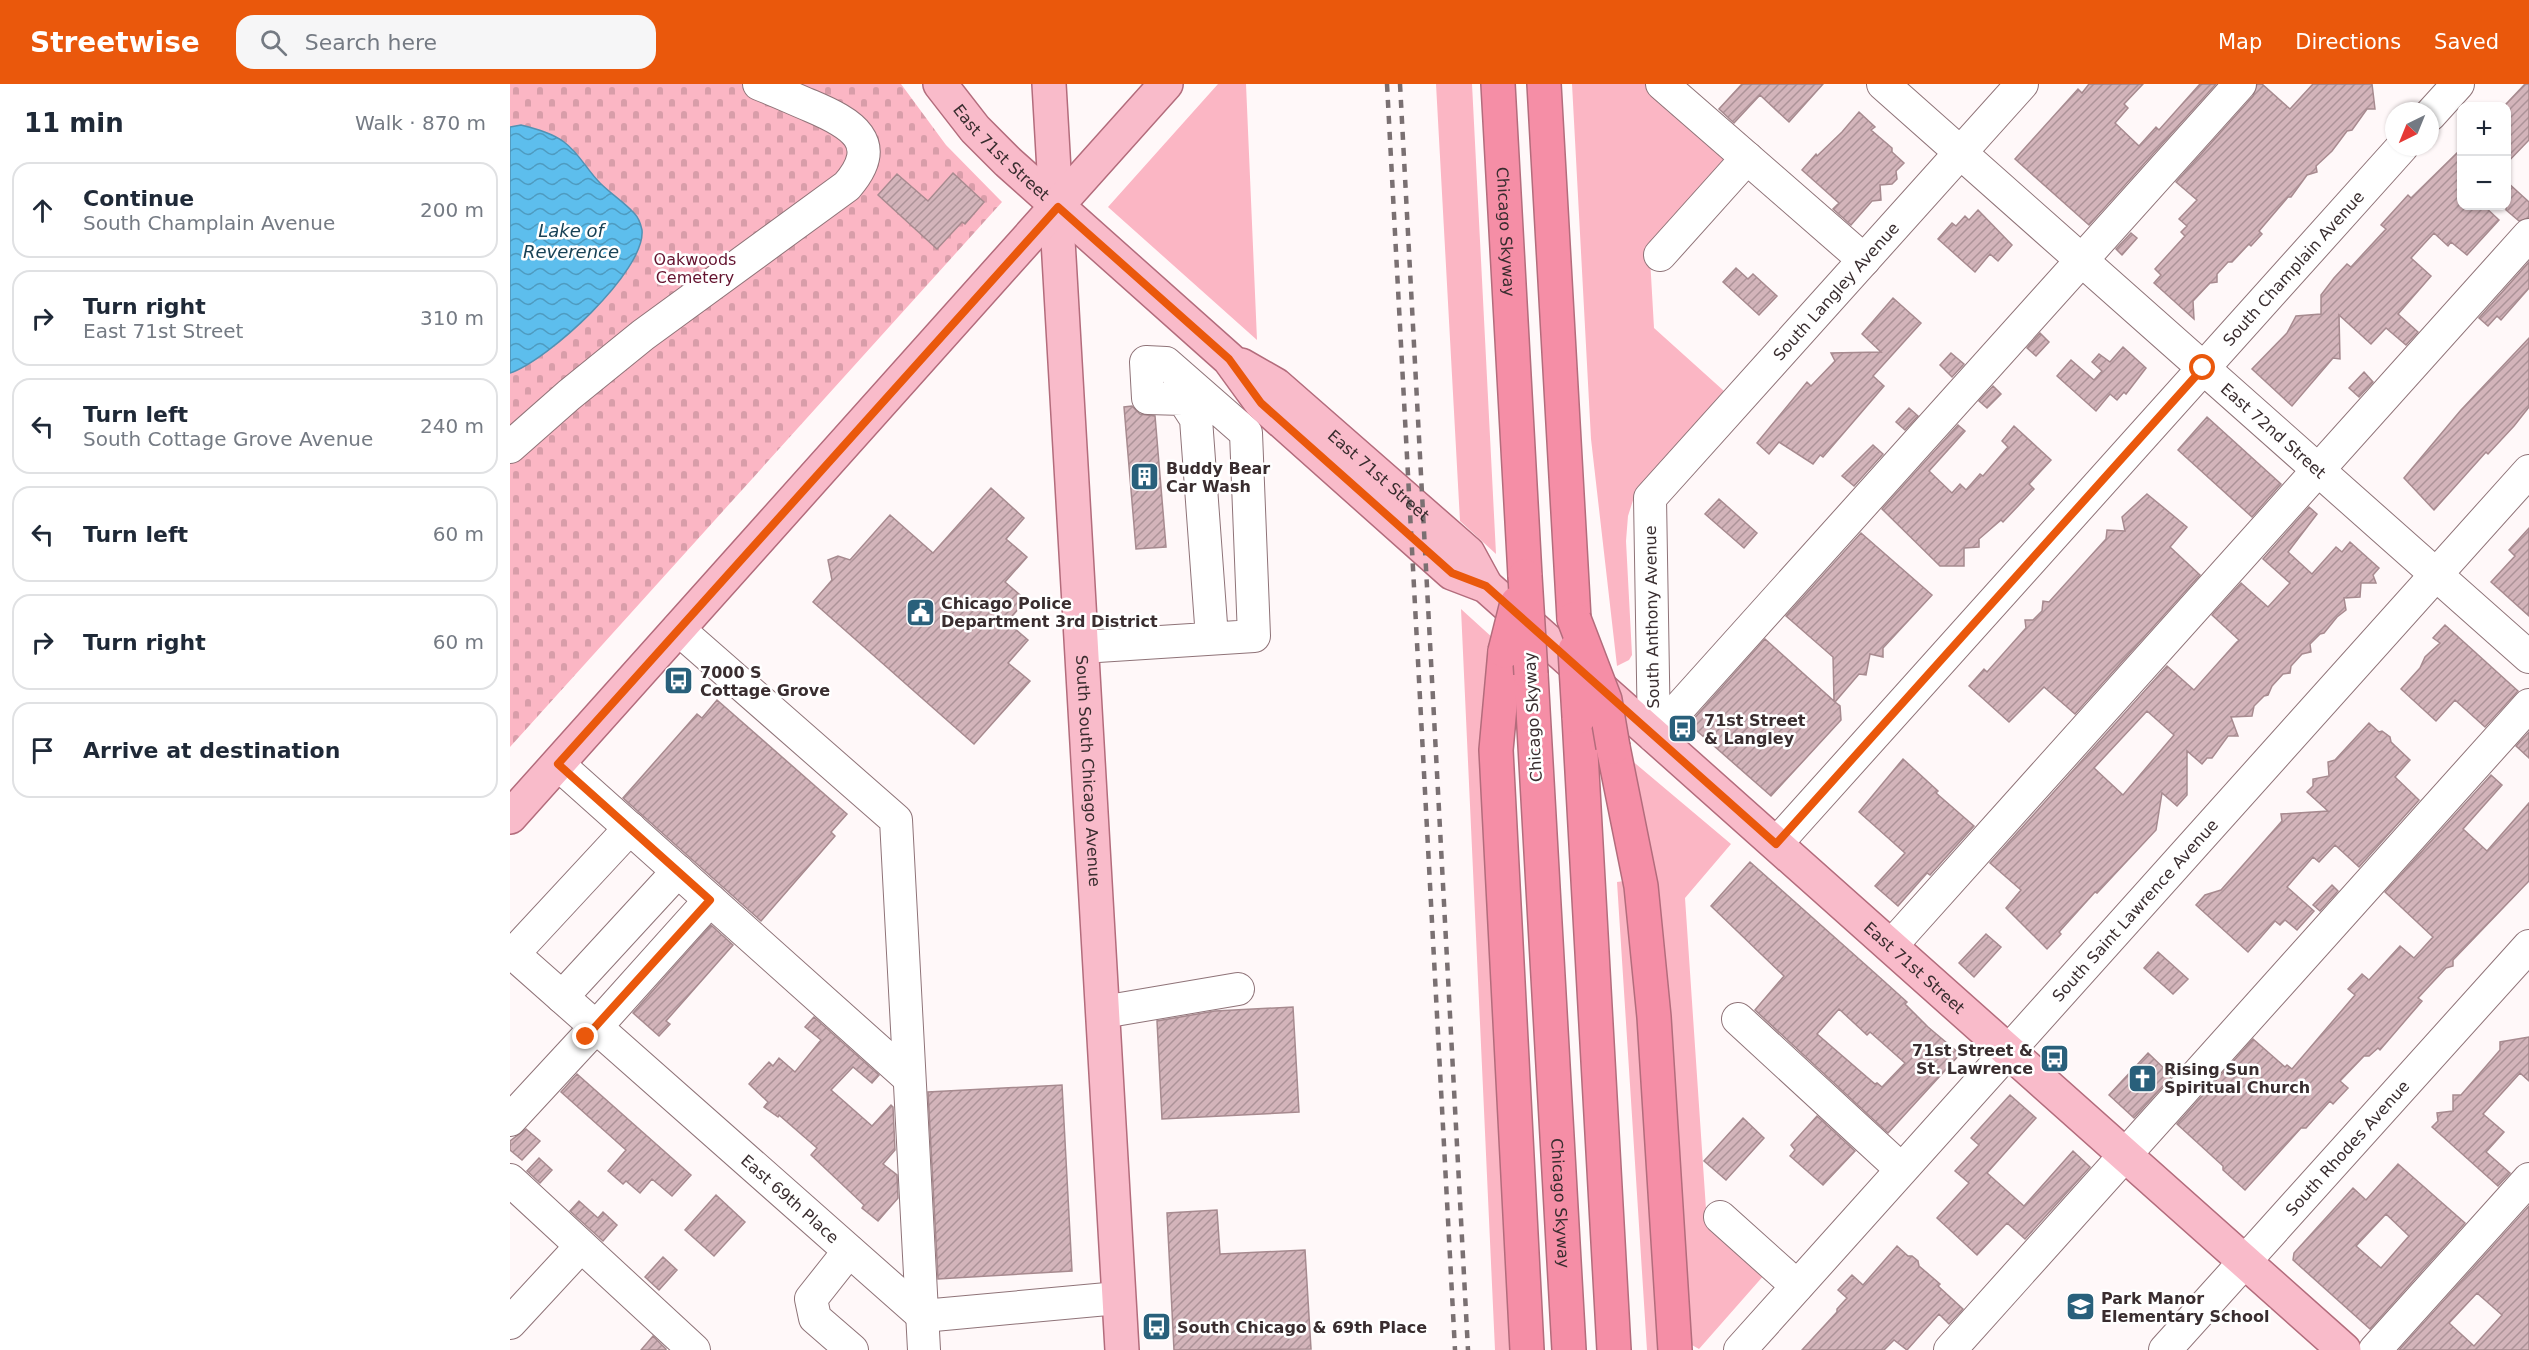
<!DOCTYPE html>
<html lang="en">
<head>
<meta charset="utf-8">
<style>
	body { margin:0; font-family:"DejaVu Sans",sans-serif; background:#f6f6f7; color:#1f2937 }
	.controls { position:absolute; right:18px; top:18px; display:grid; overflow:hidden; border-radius:12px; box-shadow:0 2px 4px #0004 }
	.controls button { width:54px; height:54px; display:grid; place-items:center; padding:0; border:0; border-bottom:2px solid #e0e1e3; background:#fff; color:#1f2937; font:30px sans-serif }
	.compass { position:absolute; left:1875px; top:18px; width:54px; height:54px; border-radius:50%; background:#fff; box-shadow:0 2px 4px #0004; rotate:223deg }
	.stop { position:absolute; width:18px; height:18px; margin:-14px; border:4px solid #ea580c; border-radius:50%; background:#fff }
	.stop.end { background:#ea580c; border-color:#fff; box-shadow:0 2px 6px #0008 }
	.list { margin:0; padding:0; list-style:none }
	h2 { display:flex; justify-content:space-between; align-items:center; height:78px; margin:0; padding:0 24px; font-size:26px }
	h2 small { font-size:20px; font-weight:400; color:#747a83 }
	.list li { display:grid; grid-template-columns:39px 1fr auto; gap:18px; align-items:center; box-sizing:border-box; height:96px; margin:0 12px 12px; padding:0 12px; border:2px solid #e0e1e3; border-radius:18px }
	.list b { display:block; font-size:22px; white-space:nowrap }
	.list p { margin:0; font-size:20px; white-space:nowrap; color:#747a83 }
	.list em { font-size:20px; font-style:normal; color:#747a83 }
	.icon { flex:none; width:33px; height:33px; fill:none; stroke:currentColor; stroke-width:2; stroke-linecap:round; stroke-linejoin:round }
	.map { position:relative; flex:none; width:2019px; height:1266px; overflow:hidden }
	header { display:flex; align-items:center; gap:36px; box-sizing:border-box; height:84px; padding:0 30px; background:#ea580c; color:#fff }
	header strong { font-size:28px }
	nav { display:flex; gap:33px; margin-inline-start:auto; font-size:21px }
	.search { width:420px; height:54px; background:#f6f6f7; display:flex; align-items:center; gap:15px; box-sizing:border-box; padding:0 21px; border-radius:18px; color:#747a83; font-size:22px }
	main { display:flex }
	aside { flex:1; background:#fff }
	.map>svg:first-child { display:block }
	.grass { fill:#fbb6c4 }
	.cemetery { fill:url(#cemetery-stones) }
	.water { fill:url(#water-waves); stroke:#5292b4; stroke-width:1.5 }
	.building { fill:url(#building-hatch); stroke:#a78a8f; stroke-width:1.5; fill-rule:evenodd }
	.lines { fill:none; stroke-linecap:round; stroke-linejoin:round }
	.minor-casing { stroke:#8f7378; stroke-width:34 }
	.major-casing { stroke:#b36c7c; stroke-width:36 }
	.highway-casing { stroke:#b36c7c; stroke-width:36 }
	.minor { stroke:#fff; stroke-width:32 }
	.major { stroke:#f9bbca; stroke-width:33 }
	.highway { stroke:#f58ea6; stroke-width:33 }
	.rail { stroke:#7a7072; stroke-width:4.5; stroke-dasharray:8 8; stroke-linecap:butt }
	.highway-bridge-casing { stroke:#b36c7c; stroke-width:36; stroke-linecap:butt }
	.highway-bridge { stroke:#f58ea6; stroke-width:33 }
	.route { stroke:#ea580c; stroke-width:8 }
	.labels { text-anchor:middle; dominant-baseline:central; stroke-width:5; stroke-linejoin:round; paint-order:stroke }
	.street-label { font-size:16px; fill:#392d2f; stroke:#fff }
	.park-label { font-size:16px; fill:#64132f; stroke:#fff }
	.poi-label { font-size:16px; font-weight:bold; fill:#392d2f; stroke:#fff; text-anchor:start }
	.water-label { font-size:18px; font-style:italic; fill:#184256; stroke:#fff }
</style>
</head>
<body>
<header>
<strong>Streetwise</strong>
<div class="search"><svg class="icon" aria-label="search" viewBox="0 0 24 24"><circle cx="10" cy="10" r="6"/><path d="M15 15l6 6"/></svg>Search here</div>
<nav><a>Map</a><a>Directions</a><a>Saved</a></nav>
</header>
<main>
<aside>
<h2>11 min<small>Walk · 870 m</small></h2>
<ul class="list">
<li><svg class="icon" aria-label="ahead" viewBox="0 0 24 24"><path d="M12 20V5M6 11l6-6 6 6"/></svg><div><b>Continue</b><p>South Champlain Avenue</p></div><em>200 m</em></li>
<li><svg class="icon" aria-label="right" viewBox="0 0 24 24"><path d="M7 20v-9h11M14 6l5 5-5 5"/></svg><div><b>Turn right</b><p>East 71st Street</p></div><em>310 m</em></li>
<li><svg class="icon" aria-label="left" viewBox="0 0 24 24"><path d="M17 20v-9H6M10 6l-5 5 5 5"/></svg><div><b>Turn left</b><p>South Cottage Grove Avenue</p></div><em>240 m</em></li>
<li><svg class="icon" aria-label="left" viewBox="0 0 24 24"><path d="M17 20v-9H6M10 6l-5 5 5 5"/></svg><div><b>Turn left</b></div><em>60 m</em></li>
<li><svg class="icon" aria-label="right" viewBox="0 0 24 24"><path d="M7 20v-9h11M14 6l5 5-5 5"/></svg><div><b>Turn right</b></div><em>60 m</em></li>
<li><svg class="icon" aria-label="arrive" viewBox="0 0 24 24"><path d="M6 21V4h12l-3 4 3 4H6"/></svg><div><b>Arrive at destination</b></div></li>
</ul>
</aside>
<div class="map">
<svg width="2019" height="1266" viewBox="0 0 2019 1266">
	<defs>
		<pattern id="cemetery-stones" width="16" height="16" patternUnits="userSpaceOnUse" patternTransform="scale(1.5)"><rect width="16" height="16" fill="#fbb6c4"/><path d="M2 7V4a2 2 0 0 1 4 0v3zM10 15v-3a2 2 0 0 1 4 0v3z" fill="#d89da9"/></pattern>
		<pattern id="water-waves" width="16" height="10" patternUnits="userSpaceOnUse" patternTransform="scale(1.5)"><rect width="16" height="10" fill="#5dbeed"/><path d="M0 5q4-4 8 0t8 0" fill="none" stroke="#4e9bc0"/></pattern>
		<pattern id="building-hatch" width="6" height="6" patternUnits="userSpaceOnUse" patternTransform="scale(1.5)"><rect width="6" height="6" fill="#d3b4ba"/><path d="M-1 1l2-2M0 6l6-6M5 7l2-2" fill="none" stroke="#ac9398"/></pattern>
	</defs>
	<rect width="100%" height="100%" fill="#fff8f9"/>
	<path class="grass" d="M708,0H736L747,256L598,123Z
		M926,0H962L986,470L950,437Z
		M1062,0H1143L1227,74L1140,174L1144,244L1214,307L1126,407L1118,432L1116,457L1122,571L1119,576L1107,582L1081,355Z
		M951,525L984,555L1003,1266H985Z
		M1120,675L1221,760L1175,814L1197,1140L1255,1190L1189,1265L1180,1260Z
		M1121,796L1149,1266H1137L1107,798Z"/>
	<path class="cemetery" d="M0,0H391L436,61L492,118L0,663Z"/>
	<path class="water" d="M11,41C26,45 42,49 54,58C69,69 77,86 90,99C101,110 114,118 124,129C128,133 131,141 132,146C136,187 37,277 0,289V43Z"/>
	<path class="building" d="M1232,0H1313L1279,38L1250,11L1224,39L1209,25Z
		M1579,0H1633L1614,20L1618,24L1605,39L1629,62L1646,43L1649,46L1690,0H1706L1579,141L1505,75L1568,5L1572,9Z
		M1747,0H1752L1780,25L1803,0H1862L1865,25H1857L1842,46L1837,47L1822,67L1806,82L1807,88L1797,91L1781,113H1778L1749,147L1752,150L1741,162L1739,160L1722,178H1718L1707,190V198L1700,199L1683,217L1684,235L1644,199L1651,191L1645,185L1675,152L1671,148L1677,142L1669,135L1687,116L1666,98L1743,12Z
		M2015,0H2019V56L1996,80V20Z
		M1349,28L1365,43L1361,46L1382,64V68L1394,79L1386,87L1387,95L1382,100L1370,101L1371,116L1362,117L1341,141L1323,125L1329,119L1292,86L1306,70L1307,72L1332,48Z
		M1952,64V122H1974L1989,136L1957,171L1941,158L1938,162L1924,149L1901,174L1921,192L1888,230L1908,248L1896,261L1876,244L1861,260L1829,231L1830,275L1823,274L1782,322L1742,285L1777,249L1786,232L1811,230V211L1824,194L1837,180L1841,183L1876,145L1871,141L1898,111L1901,114Z
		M443,89L474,118L455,140L452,138L427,165L368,111L387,90L418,117Z
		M1996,97L2019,118V134L2009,137L1996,126Z
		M1468,126L1502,161L1488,177L1480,170L1465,188L1428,155L1442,139L1446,142L1455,132L1459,136Z
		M1621,149L1627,154L1612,171L1606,165Z
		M2019,178V204L1991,236L1987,232L1978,242L1969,234Z
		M1226,184L1238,195L1243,190L1267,212L1249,231L1213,198Z
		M1383,214L1411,239L1363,292L1374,302L1313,373L1310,371L1303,380L1269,358L1259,370L1247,359L1297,298L1301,302L1325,277L1321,269L1371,268L1352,250Z
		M1530,249L1539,258L1526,272L1517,264Z
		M2019,254V323L2004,342L1978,370L1976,368L1924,426L1894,394L1951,326Z
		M1613,263L1636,284L1616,310L1614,308L1607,316L1600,310L1586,327L1547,292L1561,276L1584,296L1592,287L1582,278L1589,270L1600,278Z
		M1441,269L1454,280L1442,293L1430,281Z
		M1854,288L1863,298L1849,313L1839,304Z
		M1483,302L1491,310L1477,324L1469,317Z
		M622,322L630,330L645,332L656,463L626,465L614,323Z
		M1399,324L1408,332L1395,346L1386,338Z
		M1697,333L1771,400L1742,433L1668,366Z
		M1448,341L1455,347L1419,387L1442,409L1450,400L1456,406L1470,390L1473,392L1498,363L1492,357L1504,342L1541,376L1519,400L1524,405L1509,421L1493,438L1491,436L1469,455V463L1454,464V482H1430L1372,425Z
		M1363,361L1373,370L1344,402L1332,392Z
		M481,404L514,434L496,455L517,473L495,498L516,516L497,538L518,556L498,579L520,597L464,660L303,518L322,496L318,476L328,472L340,476L380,431L423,469Z
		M1637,410L1677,443L1660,463L1690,491L1565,630L1534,603L1499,638L1459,602L1474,585L1477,588L1516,544L1515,536H1523L1532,527L1533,517L1539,518L1596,455L1597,446L1615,447L1612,433Z
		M1209,415L1247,449L1234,464L1195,430Z
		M1799,423L1807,430L1778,468L1802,490L1826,463L1832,468L1840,458L1869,484L1863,491L1866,499H1851L1850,513L1834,514L1836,526L1827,533L1814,549L1810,550L1800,560L1801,568L1792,570L1781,582L1780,589L1773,590L1762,602L1758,611L1754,612L1744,622L1742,632L1721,633L1728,652H1718L1702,674H1697L1692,680L1677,667V711L1667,722L1652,709L1646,746L1587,809L1585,808L1549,848L1551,850L1537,865L1496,824L1511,806L1480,779L1657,582L1684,606L1725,560L1729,556L1702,531L1731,499L1758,523L1780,499L1753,475ZM1637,627L1664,651L1613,711L1584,684Z
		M2019,444V532L1981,498L2005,472L1999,466Z
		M1351,449L1422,511L1373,564V573L1360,570L1356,591L1349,590L1325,618L1330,622L1331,636L1261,712L1179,640L1255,555L1324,617L1323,573L1276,532Z
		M1935,541L2008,607L1975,643L1945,616L1926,637L1891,605L1910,584L1915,573L1930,559L1923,554Z
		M207,616L337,730L321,748L325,752L251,837L113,714L187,630L192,634Z
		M1859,639L1869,648L1872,647L1880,653L1881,658L1900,676L1885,693L1909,716L1849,783L1825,761L1809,778L1803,773L1777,803L1804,827L1787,846L1775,836L1770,841L1765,837L1738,868L1686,821L1695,811L1711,806L1772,737L1771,730L1818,727L1797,708L1803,702V695L1819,692L1818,678L1825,676Z
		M2019,648V674L2006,662Z
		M1393,675L1428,707L1426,709L1464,742L1420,791L1417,789L1388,822L1365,802L1395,769L1349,728Z
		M1981,691L1992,701L1953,745L1977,767L2019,719V797L1943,876V882L1936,884L1908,914L1912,917L1870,966L1868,964L1859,972H1854L1830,997L1838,1004L1823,1020L1820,1017L1796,1044H1791L1735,1106L1713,1086V1082L1667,1040L1743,955L1775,983L1777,981L1782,985L1845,911L1838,905L1852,890L1859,896L1890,862L1904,874L1923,853L1875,808Z
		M1240,778L1367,891L1397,918L1395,920L1418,943L1450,970L1378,1049L1245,926L1274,892L1201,822ZM1329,925L1357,951L1360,948L1395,979L1372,1003L1367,999L1365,1000L1307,950Z
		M1822,801L1828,807L1810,827L1803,821Z
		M201,841L223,861L156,937L160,940L149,952L123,929Z
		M1476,850L1491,863L1464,893L1449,879Z
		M1648,868L1678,895L1663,910L1634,884Z
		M783,923L789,1028L652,1035L647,937L705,927Z
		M304,933L369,991L362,999L343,983L321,1006L362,1042L381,1021L383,1023L385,1066L373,1080L387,1091L388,1114L368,1137L352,1124L354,1121L301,1071L307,1064L269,1031L268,1033L254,1023L258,1018L239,1000L259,978L263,982L269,974L285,988L311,956L295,943Z
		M2019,953V997L2010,989L1973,1030L1994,1048L1976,1068L2000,1089L1988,1102L1922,1043L1928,1037L1927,1029L1943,1027V1011H1951L1971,988L1990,966V958Z
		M1638,969L1662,992L1624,1034L1599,1011Z
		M67,990L181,1091L162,1112L142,1095L130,1109L116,1097L113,1100L98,1087L116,1066L51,1008Z
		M552,1001L562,1187L428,1195L418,1008Z
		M1500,1011L1526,1034L1477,1089L1514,1122L1563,1067L1580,1083L1515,1155L1497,1139L1467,1171L1427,1134L1459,1099L1445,1087L1469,1061L1461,1054Z
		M1307,1032L1345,1067L1313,1101L1280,1072L1285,1066L1281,1061Z
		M1233,1034L1254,1054L1216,1096L1194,1077Z
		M16,1045L30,1057L12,1076L0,1066V1057Z
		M29,1074L42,1086L30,1099L17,1087Z
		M1888,1080L1955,1139L1860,1245L1783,1176L1784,1169L1843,1104L1856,1116ZM1876,1130L1899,1152L1871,1184L1846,1162Z
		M206,1111L235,1138L204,1172L175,1146Z
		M69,1117L88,1134L93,1128L107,1141L93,1157L60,1127Z
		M2019,1122V1266H1889ZM1967,1209L1992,1231L1964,1262L1939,1239Z
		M707,1126L710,1170L795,1166L801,1265L664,1266L657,1129Z
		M1387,1162L1398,1172H1402L1408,1177L1409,1182L1430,1200L1428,1202L1453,1225L1439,1240L1429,1230L1397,1266L1384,1256L1374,1266H1292L1327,1228V1225L1337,1214L1328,1206L1342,1191L1353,1201Z
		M153,1173L167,1186L149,1206L135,1193Z
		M143,1252L156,1265V1266H131Z"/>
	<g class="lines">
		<defs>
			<g id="minor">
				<path d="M1152,0L1354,176"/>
				<path id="s1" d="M1373,0L2019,573"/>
				<path d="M1920,31L1948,0"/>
				<path d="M1150,171L1237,74"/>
				<path d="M0,363L59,311L133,251L337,102C375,58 341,39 301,22C284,15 267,7 249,0"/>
				<path d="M168,545L386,736L414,1266"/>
				<path d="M572,563L744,552L736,349L656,279L636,278L638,314L673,315L686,335L702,554"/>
				<path d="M1144,652L1730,0"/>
				<path id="s2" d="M1144,652L1140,414L1512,0"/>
				<path d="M48,680L399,994"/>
				<path id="s3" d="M1266,760L1892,63"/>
				<path d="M1381,862L2019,151"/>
				<path id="s4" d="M0,867L413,1232L608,1214"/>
				<path d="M3,870L120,744"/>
				<path d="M52,913L168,787"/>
				<path d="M593,928L728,905"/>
				<path d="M1228,935L1391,1085"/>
				<path d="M0,1036L86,943L200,816"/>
				<path d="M0,1096L184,1266"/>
				<path d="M1210,1133L1287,1202"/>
				<path d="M339,1167L301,1215L305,1234L342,1266"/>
				<path d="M0,1239L61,1173"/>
				<path id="s5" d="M1230,1266L2019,387"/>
				<path d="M1440,1266L2019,621"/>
				<path id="s6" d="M1655,1266L2019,862"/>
				<path d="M1865,1266L2019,1095"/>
			</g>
			<g id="major">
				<path id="s7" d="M430,0L465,45L498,78L719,275L751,319L942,489L976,502L1834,1266"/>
				<path id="s8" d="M539,0L612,1266"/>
				<path id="s9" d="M731,281L766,301L958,469L976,502"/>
				<path d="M0,733L656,0"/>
			</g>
			<g id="highway">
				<path id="s10" d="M988,0L1015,492"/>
				<path d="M1034,0L1064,535"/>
				<path d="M995,567L986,666L1017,1266"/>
				<path id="s11" d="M1021,590L1059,1266"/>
				<path d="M1069,633L1104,1266"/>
				<path d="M1103,663L1131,802L1144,933L1165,1266"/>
			</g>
		</defs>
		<use href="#minor" class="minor-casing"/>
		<use href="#major" class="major-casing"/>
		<use href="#highway" class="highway-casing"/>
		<use href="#minor" class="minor"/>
		<use href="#major" class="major"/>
		<use href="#highway" class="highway"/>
		<path class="rail" d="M877,0L945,1266
			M890,0L958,1266"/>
		<defs>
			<path id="highway-bridge" d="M1015,492L1021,590
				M1064,535L1095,616L1103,663
				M1065,566L1069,633
				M995,567L1007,519"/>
		</defs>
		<use href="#highway-bridge" class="highway-bridge-casing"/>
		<use href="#highway-bridge" class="highway-bridge"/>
	</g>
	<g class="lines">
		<path class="route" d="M76,953L200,816L48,680L548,123L719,275L751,319L942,489L976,502L1266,760L1693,284"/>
	</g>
	<defs>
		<symbol id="building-square" viewBox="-11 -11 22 22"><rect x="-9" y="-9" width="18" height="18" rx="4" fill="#29607b" stroke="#fff"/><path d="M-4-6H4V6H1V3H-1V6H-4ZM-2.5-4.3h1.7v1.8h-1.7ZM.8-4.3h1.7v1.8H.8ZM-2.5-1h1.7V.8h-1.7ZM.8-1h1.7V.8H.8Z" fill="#fff"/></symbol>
		<symbol id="civic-square" viewBox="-11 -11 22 22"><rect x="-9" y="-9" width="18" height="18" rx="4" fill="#29607b" stroke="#fff"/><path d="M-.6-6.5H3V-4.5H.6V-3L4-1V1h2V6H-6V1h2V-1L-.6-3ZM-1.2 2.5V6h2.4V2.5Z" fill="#fff"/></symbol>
		<symbol id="bus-square" viewBox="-11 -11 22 22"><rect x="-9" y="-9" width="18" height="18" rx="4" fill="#29607b" stroke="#fff"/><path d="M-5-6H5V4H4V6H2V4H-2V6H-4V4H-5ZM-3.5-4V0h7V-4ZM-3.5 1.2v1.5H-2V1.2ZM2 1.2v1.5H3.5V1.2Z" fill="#fff"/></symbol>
		<symbol id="church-square" viewBox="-11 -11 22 22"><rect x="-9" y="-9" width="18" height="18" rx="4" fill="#29607b" stroke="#fff"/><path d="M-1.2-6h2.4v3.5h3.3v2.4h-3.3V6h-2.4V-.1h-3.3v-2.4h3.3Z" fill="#fff"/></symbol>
		<symbol id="school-square" viewBox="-11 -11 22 22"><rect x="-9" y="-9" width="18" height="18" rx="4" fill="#29607b" stroke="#fff"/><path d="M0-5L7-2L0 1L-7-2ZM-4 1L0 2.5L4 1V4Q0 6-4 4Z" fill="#fff"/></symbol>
	</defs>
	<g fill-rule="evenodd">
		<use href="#building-square" x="618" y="376" width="33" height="33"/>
		<use href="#civic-square" x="394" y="512" width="33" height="33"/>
		<use href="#bus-square" x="152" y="580" width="33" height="33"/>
		<use href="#bus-square" x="1156" y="628" width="33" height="33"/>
		<use href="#bus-square" x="1528" y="958" width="33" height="33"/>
		<use href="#church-square" x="1616" y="978" width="33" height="33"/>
		<use href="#school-square" x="1554" y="1206" width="33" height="33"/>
		<use href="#bus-square" x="630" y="1226" width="33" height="33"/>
	</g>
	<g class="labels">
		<g class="street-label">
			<text stroke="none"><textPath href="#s7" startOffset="92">East 71st Street</textPath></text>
			<text stroke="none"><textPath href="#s10" startOffset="148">Chicago Skyway</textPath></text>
			<text stroke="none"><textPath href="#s3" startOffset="774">South Champlain Avenue</textPath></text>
			<text stroke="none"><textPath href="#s2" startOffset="516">South Langley Avenue</textPath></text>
			<text stroke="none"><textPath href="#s1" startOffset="522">East 72nd Street</textPath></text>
			<text stroke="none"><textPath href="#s9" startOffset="177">East 71st Street</textPath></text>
			<text transform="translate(1142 533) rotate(-91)">South Anthony Avenue</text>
			<text transform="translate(1023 633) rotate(-93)">Chicago Skyway</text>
			<text stroke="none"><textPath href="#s8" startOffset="688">South South Chicago Avenue</textPath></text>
			<text stroke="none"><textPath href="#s5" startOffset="591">South Saint Lawrence Avenue</textPath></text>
			<text stroke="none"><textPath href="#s7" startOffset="1320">East 71st Street</textPath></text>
			<text stroke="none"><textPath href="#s6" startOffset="272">South Rhodes Avenue</textPath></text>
			<text stroke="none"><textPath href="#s4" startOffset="374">East 69th Place</textPath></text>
			<text stroke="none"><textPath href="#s11" startOffset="530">Chicago Skyway</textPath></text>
		</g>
		<g class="park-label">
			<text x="185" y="175">Oakwoods<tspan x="185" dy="18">Cemetery</tspan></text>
		</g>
		<g class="poi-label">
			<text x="656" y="384">Buddy Bear<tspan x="656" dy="18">Car Wash</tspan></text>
			<text x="431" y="519">Chicago Police<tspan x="431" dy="18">Department 3rd District</tspan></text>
			<text x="190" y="588">7000 S<tspan x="190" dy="18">Cottage Grove</tspan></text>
			<text x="1194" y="636">71st Street<tspan x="1194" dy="18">&amp; Langley</tspan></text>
			<text x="1523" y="966" text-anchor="end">71st Street &amp;<tspan x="1523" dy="18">St. Lawrence</tspan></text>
			<text x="1654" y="985">Rising Sun<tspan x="1654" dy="18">Spiritual Church</tspan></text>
			<text x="1591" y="1214">Park Manor<tspan x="1591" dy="18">Elementary School</tspan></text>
			<text x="667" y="1243">South Chicago &amp; 69th Place</text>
		</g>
		<g class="water-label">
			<text x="61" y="146">Lake of<tspan x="61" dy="21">Reverence</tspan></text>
		</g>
	</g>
</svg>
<div class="controls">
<button>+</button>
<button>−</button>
</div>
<svg class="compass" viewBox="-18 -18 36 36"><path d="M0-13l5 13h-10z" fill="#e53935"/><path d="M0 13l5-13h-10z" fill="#747a83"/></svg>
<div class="stop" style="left:1693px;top:284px"></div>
<div class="stop end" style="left:76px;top:953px"></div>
</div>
</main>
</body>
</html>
